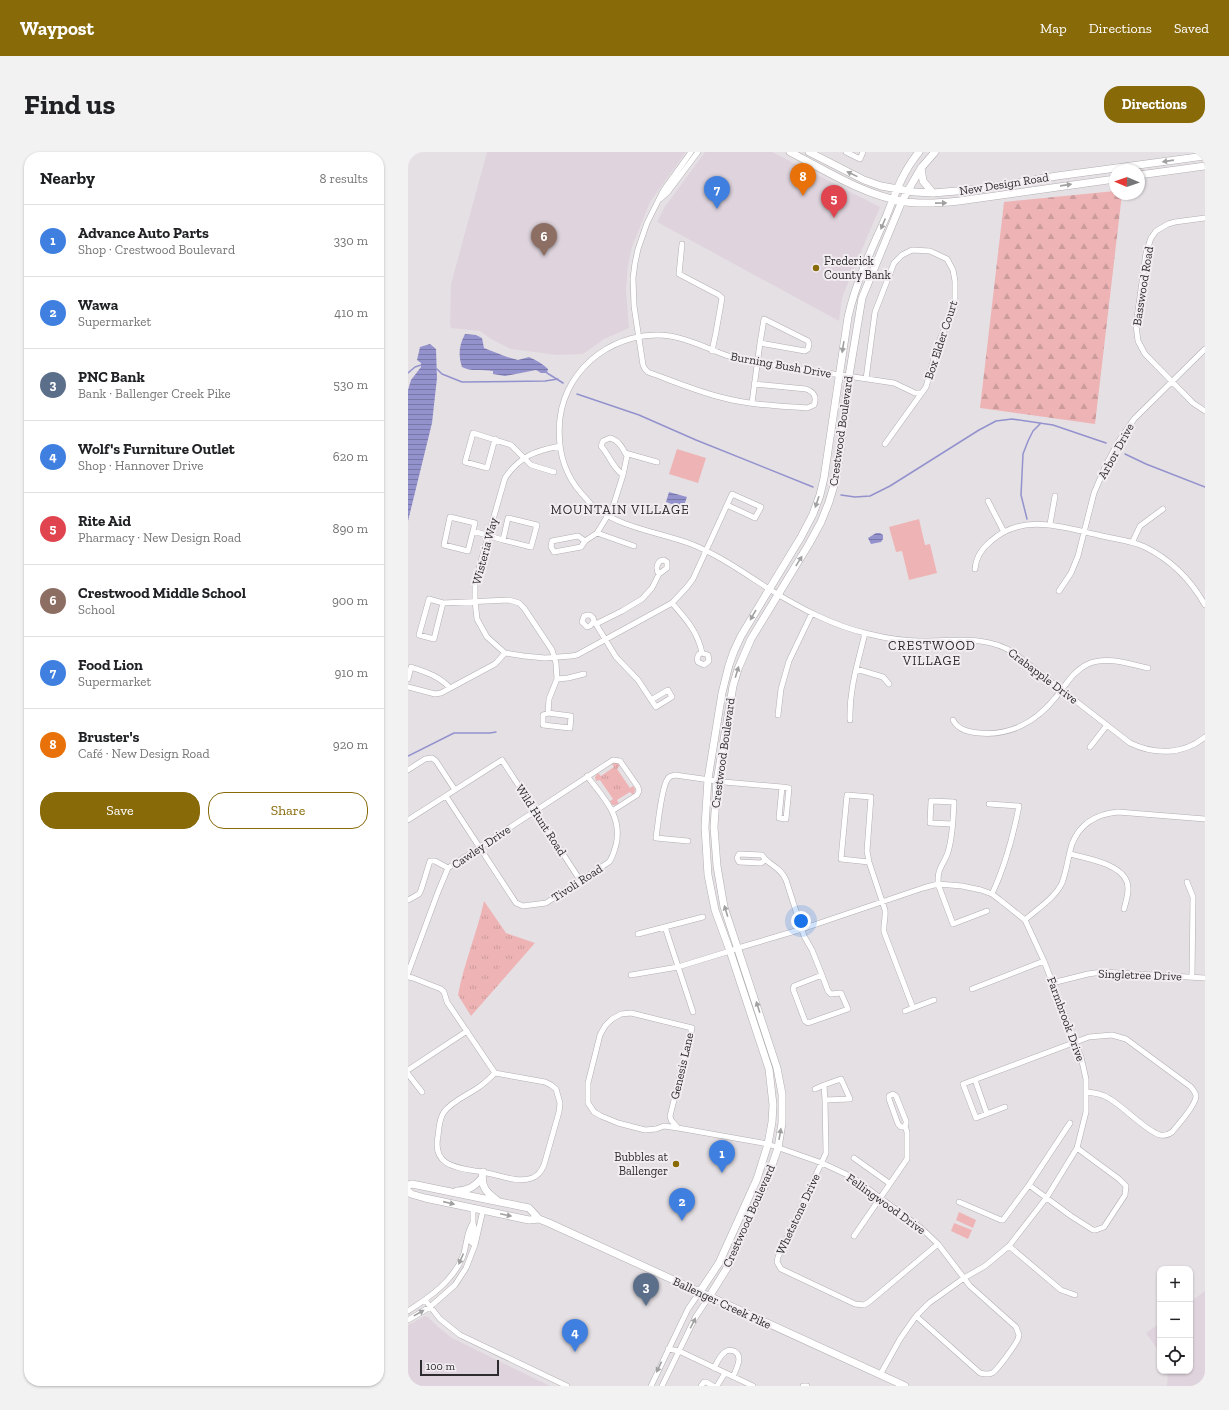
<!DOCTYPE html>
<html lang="en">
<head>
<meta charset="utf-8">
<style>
	body { margin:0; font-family:"Zilla Slab",serif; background:#f2f2f2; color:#202124 }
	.controls { position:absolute; right:12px; bottom:12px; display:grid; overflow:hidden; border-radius:8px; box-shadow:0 1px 3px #0004 }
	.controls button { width:36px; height:36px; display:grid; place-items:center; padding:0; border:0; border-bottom:1px solid #e0e0e0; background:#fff; color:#202124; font:20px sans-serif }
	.compass { position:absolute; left:701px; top:12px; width:36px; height:36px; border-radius:50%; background:#fff; box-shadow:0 1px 3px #0004; rotate:272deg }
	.scale { position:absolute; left:12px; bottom:10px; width:79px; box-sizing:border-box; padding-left:4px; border:2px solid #2d2b2d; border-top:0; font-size:11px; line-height:14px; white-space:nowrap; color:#2d2b2d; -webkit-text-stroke:3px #f2edf1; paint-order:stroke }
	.you { position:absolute; left:393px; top:769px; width:14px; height:14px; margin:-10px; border:3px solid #fff; border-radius:50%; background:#1a73e8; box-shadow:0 0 0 6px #1a73e833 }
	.badge { display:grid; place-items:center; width:26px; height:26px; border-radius:50%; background:#886a08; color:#fff; font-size:13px; font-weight:700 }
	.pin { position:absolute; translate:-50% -33px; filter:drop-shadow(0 1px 2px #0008) }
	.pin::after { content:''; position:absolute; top:21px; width:14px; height:12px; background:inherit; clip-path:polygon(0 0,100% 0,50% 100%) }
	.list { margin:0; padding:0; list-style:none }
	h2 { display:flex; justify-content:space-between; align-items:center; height:52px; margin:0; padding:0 16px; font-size:17px }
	h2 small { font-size:13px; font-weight:400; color:#757577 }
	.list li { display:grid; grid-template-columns:26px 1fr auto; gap:12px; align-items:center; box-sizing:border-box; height:72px; padding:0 16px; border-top:1px solid #e0e0e0 }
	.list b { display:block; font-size:15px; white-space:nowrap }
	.list p { margin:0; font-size:13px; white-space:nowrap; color:#757577 }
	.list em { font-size:13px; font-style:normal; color:#757577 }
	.actions { display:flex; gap:8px; padding:12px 16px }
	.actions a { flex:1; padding:9px 0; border:1px solid #886a08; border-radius:16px; text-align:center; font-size:14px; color:#886a08 }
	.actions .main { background:#886a08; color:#fff }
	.icon { flex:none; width:22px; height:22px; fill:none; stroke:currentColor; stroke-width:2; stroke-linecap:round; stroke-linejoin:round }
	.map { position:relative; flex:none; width:797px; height:1234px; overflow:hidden; border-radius:16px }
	header { display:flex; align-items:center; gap:24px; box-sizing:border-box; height:56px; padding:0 20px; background:#886a08; color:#fff }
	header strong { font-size:19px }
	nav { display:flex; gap:22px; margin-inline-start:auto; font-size:14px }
	.intro { display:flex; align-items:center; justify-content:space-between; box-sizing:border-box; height:96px; padding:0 24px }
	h1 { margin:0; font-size:28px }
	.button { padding:10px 18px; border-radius:16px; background:#886a08; color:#fff; font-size:14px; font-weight:700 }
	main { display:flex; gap:24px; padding:0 24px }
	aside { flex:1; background:#fff; border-radius:16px; box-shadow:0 1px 3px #0004 }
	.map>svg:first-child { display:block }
	.built { fill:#dfd4dd }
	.forest { fill:url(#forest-firs) }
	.park { fill:url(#park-tufts) }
	.garden { fill:#eeb4b5 }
	.water { fill:url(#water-rules) }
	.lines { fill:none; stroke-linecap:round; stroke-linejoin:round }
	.stream { stroke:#9392cd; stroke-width:1.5 }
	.minor-casing { stroke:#b2aeb1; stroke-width:6 }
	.secondary-casing { stroke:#b2aeb1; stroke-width:8 }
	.minor { stroke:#fff; stroke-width:5 }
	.secondary { stroke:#fff; stroke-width:7 }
	.oneway { fill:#a0a0a0 }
	.poi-dot { fill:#886a08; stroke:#f2edf1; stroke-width:1.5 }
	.labels { text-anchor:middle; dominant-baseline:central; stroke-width:4; stroke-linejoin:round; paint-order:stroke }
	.street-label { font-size:12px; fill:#2d2b2d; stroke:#f2edf1 }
	.poi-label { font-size:12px; fill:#2d2b2d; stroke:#f2edf1; text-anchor:start }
	.neighbourhood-label { font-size:13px; letter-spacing:1px; fill:#2c292b; stroke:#f2edf1 }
</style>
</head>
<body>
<header>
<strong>Waypost</strong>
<nav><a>Map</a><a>Directions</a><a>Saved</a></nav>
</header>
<div class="intro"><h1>Find us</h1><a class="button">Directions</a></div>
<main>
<aside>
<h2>Nearby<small>8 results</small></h2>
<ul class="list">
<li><span class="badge" style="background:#3f7fe0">1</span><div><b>Advance Auto Parts</b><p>Shop · Crestwood Boulevard</p></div><em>330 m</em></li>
<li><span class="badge" style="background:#3f7fe0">2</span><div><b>Wawa</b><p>Supermarket</p></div><em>410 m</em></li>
<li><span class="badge" style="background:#5c6f8a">3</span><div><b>PNC Bank</b><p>Bank · Ballenger Creek Pike</p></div><em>530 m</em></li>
<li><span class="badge" style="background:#3f7fe0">4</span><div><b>Wolf's Furniture Outlet</b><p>Shop · Hannover Drive</p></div><em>620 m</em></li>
<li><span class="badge" style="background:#e0444e">5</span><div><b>Rite Aid</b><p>Pharmacy · New Design Road</p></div><em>890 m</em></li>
<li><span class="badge" style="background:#8d6e63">6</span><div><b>Crestwood Middle School</b><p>School</p></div><em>900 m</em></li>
<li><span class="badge" style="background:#3f7fe0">7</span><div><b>Food Lion</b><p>Supermarket</p></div><em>910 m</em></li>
<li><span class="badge" style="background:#e8710a">8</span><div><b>Bruster's</b><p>Café · New Design Road</p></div><em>920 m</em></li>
</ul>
<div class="actions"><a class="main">Save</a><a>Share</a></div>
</aside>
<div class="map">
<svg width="797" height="1234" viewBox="0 0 797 1234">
	<defs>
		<pattern id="forest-firs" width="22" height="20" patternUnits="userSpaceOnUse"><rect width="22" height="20" fill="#eeb4b5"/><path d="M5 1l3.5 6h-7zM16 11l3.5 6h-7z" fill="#cc9b9c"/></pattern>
		<pattern id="park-tufts" width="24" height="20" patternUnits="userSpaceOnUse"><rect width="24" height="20" fill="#eeb4b5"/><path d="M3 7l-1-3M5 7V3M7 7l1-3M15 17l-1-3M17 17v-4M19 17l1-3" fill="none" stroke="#cc9b9c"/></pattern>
		<pattern id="water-rules" width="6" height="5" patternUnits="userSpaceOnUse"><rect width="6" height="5" fill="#9392cd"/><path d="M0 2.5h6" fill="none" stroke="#7877a7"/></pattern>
	</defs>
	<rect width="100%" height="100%" fill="#e5e0e4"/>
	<path class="built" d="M79,0H278L242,50L224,95L220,114L218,138L221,176L196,187L175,202L149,203L103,197L83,187L72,179L43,176L42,172L43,132Z
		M297,0H364L472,55L441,128L434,146L431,169L249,70L256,56Z
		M797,1139V1234H759L760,1219H782V1150Z
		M17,1164L20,1165L29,1174L44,1186L142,1234H0V1173Z
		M752,1171V1201L738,1181Z"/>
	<path class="forest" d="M707,39V42H714L687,272L572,256L596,50Z"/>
	<path class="park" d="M208,610L212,613L209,617L222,636L225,634L227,637L226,642H224L222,640L209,648L211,652L207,653H204L202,649L205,647L192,628L188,629L187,625L190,621L193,624L206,615L204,612Z
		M76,749L98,781L127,791L63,864L50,843C56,811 69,781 76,749Z"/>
	<path class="garden" d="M269,297L298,306L290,331L261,322Z
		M511,367L517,393L522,392L529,421L501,428L494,399L488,400L481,375Z
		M100,806L106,811L94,825L88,819Z
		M551,1060L568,1068L565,1076L548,1068Z
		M546,1071L564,1078L560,1087L543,1079Z"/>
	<path class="water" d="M57,182L68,183L74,186L76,196L99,205L110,208L121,205C128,208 135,212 140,217L139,221H133L128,218L97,224L85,222V219C74,217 63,220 54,215C50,203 51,193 57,182Z
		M22,192L28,197L29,226L24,271L0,369V238L3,228L13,215V211L9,208L12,195Z
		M261,340L279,345L275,356L258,350Z
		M468,381H472L475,383V387L473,390L463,392L460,386Z"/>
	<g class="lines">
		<path class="stream" d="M29,217L34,222L54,230L137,229L150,227
			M0,221L7,215L13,213
			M139,221L155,231
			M169,242L231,263L288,288L405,335
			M717,302L738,312L797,335
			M433,343L447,345L462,344L482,334L571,278L588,269L604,267L645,273L698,291
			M619,367L613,343L615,302L620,289L625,279L633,271
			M0,604L46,581H82L88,580"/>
		<defs>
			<path id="minor" d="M283,0L255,39L239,71L230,97L227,111L225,126L226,154L235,213L237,217L240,220C265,229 290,240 316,246C343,253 372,254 399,256L406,253C409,245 406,240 398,237L346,232
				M438,0L452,7L455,0
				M252,47L260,40L290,0
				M797,66L767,70L760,72L748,79L743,86L738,101L728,173L730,189L737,202L785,251L797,259
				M274,92L271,122L311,143L314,146L308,180L304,199
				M458,227L467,160L486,111L494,103L504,98L522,99L539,107L545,118L547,129V153L530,192L518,235L477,292
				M513,241H507L486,231L333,208C309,202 287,188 262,184C211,177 159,212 152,266C149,294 155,321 174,342C178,346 181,351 185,354C212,376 251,380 283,392C311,403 336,421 361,437C392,456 425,474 461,482C477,486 494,489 511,489C544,490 577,482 606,501L722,591C747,603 775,603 797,585
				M344,251L352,191L397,199L400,197L401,192L400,189L356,167L352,191
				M202,286C211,288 215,297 219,304L215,323C204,315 202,304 193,294L195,289Z
				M87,287L79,316L57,310L65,281L103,293L123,313L146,320
				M152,294C127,299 112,304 97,326L67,430V449L69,467L79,485L97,501L116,504L137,506L163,504L169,503L264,451L279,435L285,427L324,342L353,355L347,366L319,353
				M217,301L249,310
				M580,349L596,380
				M202,364L215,323
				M642,372L647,344
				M65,379L67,371L42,365L36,393L60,399L65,379L95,388L100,366L129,373L123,395L95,388
				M189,381L226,394
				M177,389L170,384L144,389L143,395L146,400L173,395L177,389L189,381L200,363
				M724,391L732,374L755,357
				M567,417C568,405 573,397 583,389C614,361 654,375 690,383C705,387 723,388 737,395C763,408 783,428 797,453
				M651,439L663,421L670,404L686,341L698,313L711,289L726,267L797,197
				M35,451L26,487L11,483L21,447L35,451L101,448L111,451L116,456L144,498L148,511L149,527L141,547L140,561L163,564L162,576L135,573V563L140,561
				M264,451C278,467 290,480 294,501L300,503L301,509L296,513L290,510L289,507L291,502L294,501
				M186,469C185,463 181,462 176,464L174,470L179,475L182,474L186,469L208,505L230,528L248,555L264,545L260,538L243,548
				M188,472L214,459L234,447L244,436L251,422L259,416V410L256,408L252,409C248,413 248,418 251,422
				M448,517L475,525L481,532
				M0,527L3,515C18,520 31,524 42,536
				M149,527L160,526L176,522
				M0,535L27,542L33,541L87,512L97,501
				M370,563L373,537L381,509L404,461
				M442,568C441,537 450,511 457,481
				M545,568C550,578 561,580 571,581C603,584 629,569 648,545C658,533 665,519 680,512C699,504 721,512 740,516
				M682,595L699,573
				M0,618L17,607L24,606L28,609L47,638
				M38,644L108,751L115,754L138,751L201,710C205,705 206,699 208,693C215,664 195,645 179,624
				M581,652L611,654C605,685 597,714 584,742
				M0,668L94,608L172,728
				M544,672L522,671L523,649L546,650C545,667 545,684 540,700C538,707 533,713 531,720C530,724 530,728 530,732L545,772L579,759
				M280,689L248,686C250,672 253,639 259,628C261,624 263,624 267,623L316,630L374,635L381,636L378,667L371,666L374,635
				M662,702C678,706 713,712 719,730C722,739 718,749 716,757
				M357,708L353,711L331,710L329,706L331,702L354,703C361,714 372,714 378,728L396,784L404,798L414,823
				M461,710L433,707L439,643L463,645L459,699L461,710L477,758C478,766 475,772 476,780L505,856
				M779,730L785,745L784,825
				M0,748L11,742L13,738L22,709H27L40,716
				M617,768C629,757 647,746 654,731C659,718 660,704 664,692C672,671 689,662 710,660L797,667
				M257,775L285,860
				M230,782L295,765
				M0,821L30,740L40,716L205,608L212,609L230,635L231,639L229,643L204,659
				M223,823L270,815L322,799L330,796L394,777L515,736L530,732L554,734L573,738L584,742L592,748L617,768L636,809L673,905L678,927V960L669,996L639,1045L601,1094L577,1114L556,1126L521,1151L508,1164L492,1187L472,1223
				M414,823L420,839L423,842L433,841L440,857L400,871L397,869L385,837L386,834Z
				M0,825L5,826L33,837L36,840L39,850L87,921
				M644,831L680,822L694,820L797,826
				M564,837L636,809
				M497,859L526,848
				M223,861L284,876L262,964L263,968L270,976L256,974L248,977L237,978L210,971L193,964L186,960L180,951V931L192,883L197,874L204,867L213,862Z
				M0,918L59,879
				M87,921L137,930L143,933L148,937L152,951L151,960L136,1013C134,1018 130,1024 124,1026C110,1031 94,1024 79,1021C56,1016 23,1018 30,984C31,976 31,967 36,960C44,949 60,943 71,935C77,931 82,926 87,921Z
				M0,922L14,940
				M433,927L442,947L417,948L416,933Z
				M567,928L579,962
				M407,937L416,933
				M485,942L488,944L498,969V972L496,975H493L490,972L481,947V944Z
				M417,948L418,1001L370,1105L369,1110L373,1117L447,1152L456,1153L461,1150L530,1092
				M597,955L568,966L555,932L681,885L704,883L718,887L783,935C785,938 788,941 788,944C788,953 770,973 764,980C760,983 757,984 752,983C738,979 716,955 702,947C695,942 687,941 679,940
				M270,976L360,992L414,1011L444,1025L513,1076L530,1092L562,1134L608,1175L611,1183L610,1187C607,1193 589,1219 584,1221C580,1223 576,1222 572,1221L508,1164
				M446,1006L481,1031
				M621,1033L663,1064L685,1078H688L696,1075L717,1043L718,1034L711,1027L669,996
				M551,1050L593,1068H595L621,1033L662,971
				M65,1057V1071L66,1075L63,1090L67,1093
				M446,1084L499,1007V980L497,974
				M601,1094L653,1138L667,1143
				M17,1148L32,1167L52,1183L159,1234
				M0,1159C22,1145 45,1129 55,1104C59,1093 58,1081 65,1071
				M0,1168L22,1155L47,1133L58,1116L67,1093L75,1058
				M260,1197L271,1199L345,1234
				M306,1216C309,1211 312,1203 317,1200C319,1198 323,1198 326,1199C336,1204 328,1217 325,1225
				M243,1234L280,1157L291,1141
				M254,1234L287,1166L301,1145
				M293,1234L296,1230H298L305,1234
				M309,1234L317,1221
				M395,1234H399"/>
			<path id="secondary" d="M382,0C417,18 454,42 493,49C512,53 533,51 551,49L707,27
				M401,0L456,28L473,34L507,40L525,41L572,37L649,24L797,4
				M513,16L515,29L525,41
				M731,23L797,14
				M75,1020C72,1035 79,1041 90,1049
				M0,1033L4,1032L121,1056L131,1067
				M0,1039L3,1042L17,1046L121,1068L131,1067L141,1071L497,1234
				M49,1039C61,1038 66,1035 74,1026
				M291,1141L311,1111L349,1027L360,992L364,970L365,953L361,917L322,799L307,758L300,723L297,675L300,627L314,541L321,513L326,499L333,484L393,385L405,362L412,343L416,326L440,165C448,130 463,98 478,65C487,42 495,19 511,0
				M301,1145L319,1116L357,1033L370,996L374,971V942L369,916L316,755L309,714L306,675L309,629L325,534L330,517L343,487L401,392L413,370L421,350L427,330L432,300L441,224L454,146L494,49L513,16L527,0"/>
		</defs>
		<use href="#minor" class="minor-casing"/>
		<use href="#secondary" class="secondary-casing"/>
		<use href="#minor" class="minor"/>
		<use href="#secondary" class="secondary"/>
	</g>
	<defs><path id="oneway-solid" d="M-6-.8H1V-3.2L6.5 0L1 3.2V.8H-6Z"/></defs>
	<g class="oneway">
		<use href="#oneway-solid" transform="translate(760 9) rotate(172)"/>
		<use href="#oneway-solid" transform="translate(444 22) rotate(-154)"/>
		<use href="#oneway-solid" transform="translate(658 33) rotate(-8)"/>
		<use href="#oneway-solid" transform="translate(533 51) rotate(-1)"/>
		<use href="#oneway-solid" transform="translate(475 72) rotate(113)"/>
		<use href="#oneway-solid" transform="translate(435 195) rotate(99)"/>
		<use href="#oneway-solid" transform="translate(409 350) rotate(109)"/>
		<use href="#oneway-solid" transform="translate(391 409) rotate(-58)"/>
		<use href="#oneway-solid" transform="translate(345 463) rotate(120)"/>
		<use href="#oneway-solid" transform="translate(329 520) rotate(-73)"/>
		<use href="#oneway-solid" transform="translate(318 759) rotate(-107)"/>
		<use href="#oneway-solid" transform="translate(350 855) rotate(-108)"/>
		<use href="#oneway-solid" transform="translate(372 982) rotate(-80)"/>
		<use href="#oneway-solid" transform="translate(41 1051) rotate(13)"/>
		<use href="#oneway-solid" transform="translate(98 1063) rotate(12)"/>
		<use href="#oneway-solid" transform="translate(53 1107) rotate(114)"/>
		<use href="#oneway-solid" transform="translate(11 1161) rotate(-29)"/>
		<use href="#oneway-solid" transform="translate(285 1171) rotate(-63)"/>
		<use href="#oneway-solid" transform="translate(251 1215) rotate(115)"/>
	</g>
	<g class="poi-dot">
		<circle cx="408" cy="116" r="4"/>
		<circle cx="268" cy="1012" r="4"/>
	</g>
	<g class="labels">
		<g class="street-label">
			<text transform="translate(596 32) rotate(-9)">New Design Road</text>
			<text transform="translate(735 134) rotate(-81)">Basswood Road</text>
			<text transform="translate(533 188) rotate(-72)">Box Elder Court</text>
			<text transform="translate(373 213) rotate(10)">Burning Bush Drive</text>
			<text transform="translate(433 279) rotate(-82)">Crestwood Boulevard</text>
			<text transform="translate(708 299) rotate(-61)">Arbor Drive</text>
			<text transform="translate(77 399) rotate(-75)">Wisteria Way</text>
			<text transform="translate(635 524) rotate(37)">Crabapple Drive</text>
			<text transform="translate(315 601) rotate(-82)">Crestwood Boulevard</text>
			<text transform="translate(133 668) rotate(57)">Wild Hunt Road</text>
			<text transform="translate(73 695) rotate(-34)">Cawley Drive</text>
			<text transform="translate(169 731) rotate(-33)">Tivoli Road</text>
			<text transform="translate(732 823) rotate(2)">Singletree Drive</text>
			<text transform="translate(658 867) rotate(70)">Farmbrook Drive</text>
			<text transform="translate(274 914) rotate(-77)">Genesis Lane</text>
			<text transform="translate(478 1052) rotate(36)">Fellingwood Drive</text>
			<text transform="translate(390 1062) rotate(-65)">Whetstone Drive</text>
			<text transform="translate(341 1064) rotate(-66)">Crestwood Boulevard</text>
			<text transform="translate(314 1151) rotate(25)">Ballenger Creek Pike</text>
		</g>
		<g class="poi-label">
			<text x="416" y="109">Frederick<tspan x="416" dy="14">County Bank</tspan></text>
			<text x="260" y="1005" text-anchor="end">Bubbles at<tspan x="260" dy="14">Ballenger</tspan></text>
		</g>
		<g class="neighbourhood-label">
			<text x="212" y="357">MOUNTAIN VILLAGE</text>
			<text x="524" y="493">CRESTWOOD<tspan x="524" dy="15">VILLAGE</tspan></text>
		</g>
	</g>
</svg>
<div class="controls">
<button>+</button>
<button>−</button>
<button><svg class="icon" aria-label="locate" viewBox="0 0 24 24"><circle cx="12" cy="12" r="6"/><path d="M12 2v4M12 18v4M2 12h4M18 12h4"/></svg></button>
</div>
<svg class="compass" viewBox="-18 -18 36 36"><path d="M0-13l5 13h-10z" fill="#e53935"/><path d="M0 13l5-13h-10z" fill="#757577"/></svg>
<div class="scale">100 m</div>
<div class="you"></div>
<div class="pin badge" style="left:314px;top:1021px;background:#3f7fe0">1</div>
<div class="pin badge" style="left:274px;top:1069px;background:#3f7fe0">2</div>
<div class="pin badge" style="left:238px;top:1154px;background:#5c6f8a">3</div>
<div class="pin badge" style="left:167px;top:1200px;background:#3f7fe0">4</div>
<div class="pin badge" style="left:426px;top:66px;background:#e0444e">5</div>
<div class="pin badge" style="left:136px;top:104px;background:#8d6e63">6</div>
<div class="pin badge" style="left:309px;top:57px;background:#3f7fe0">7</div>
<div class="pin badge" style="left:395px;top:44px;background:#e8710a">8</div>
</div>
</main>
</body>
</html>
